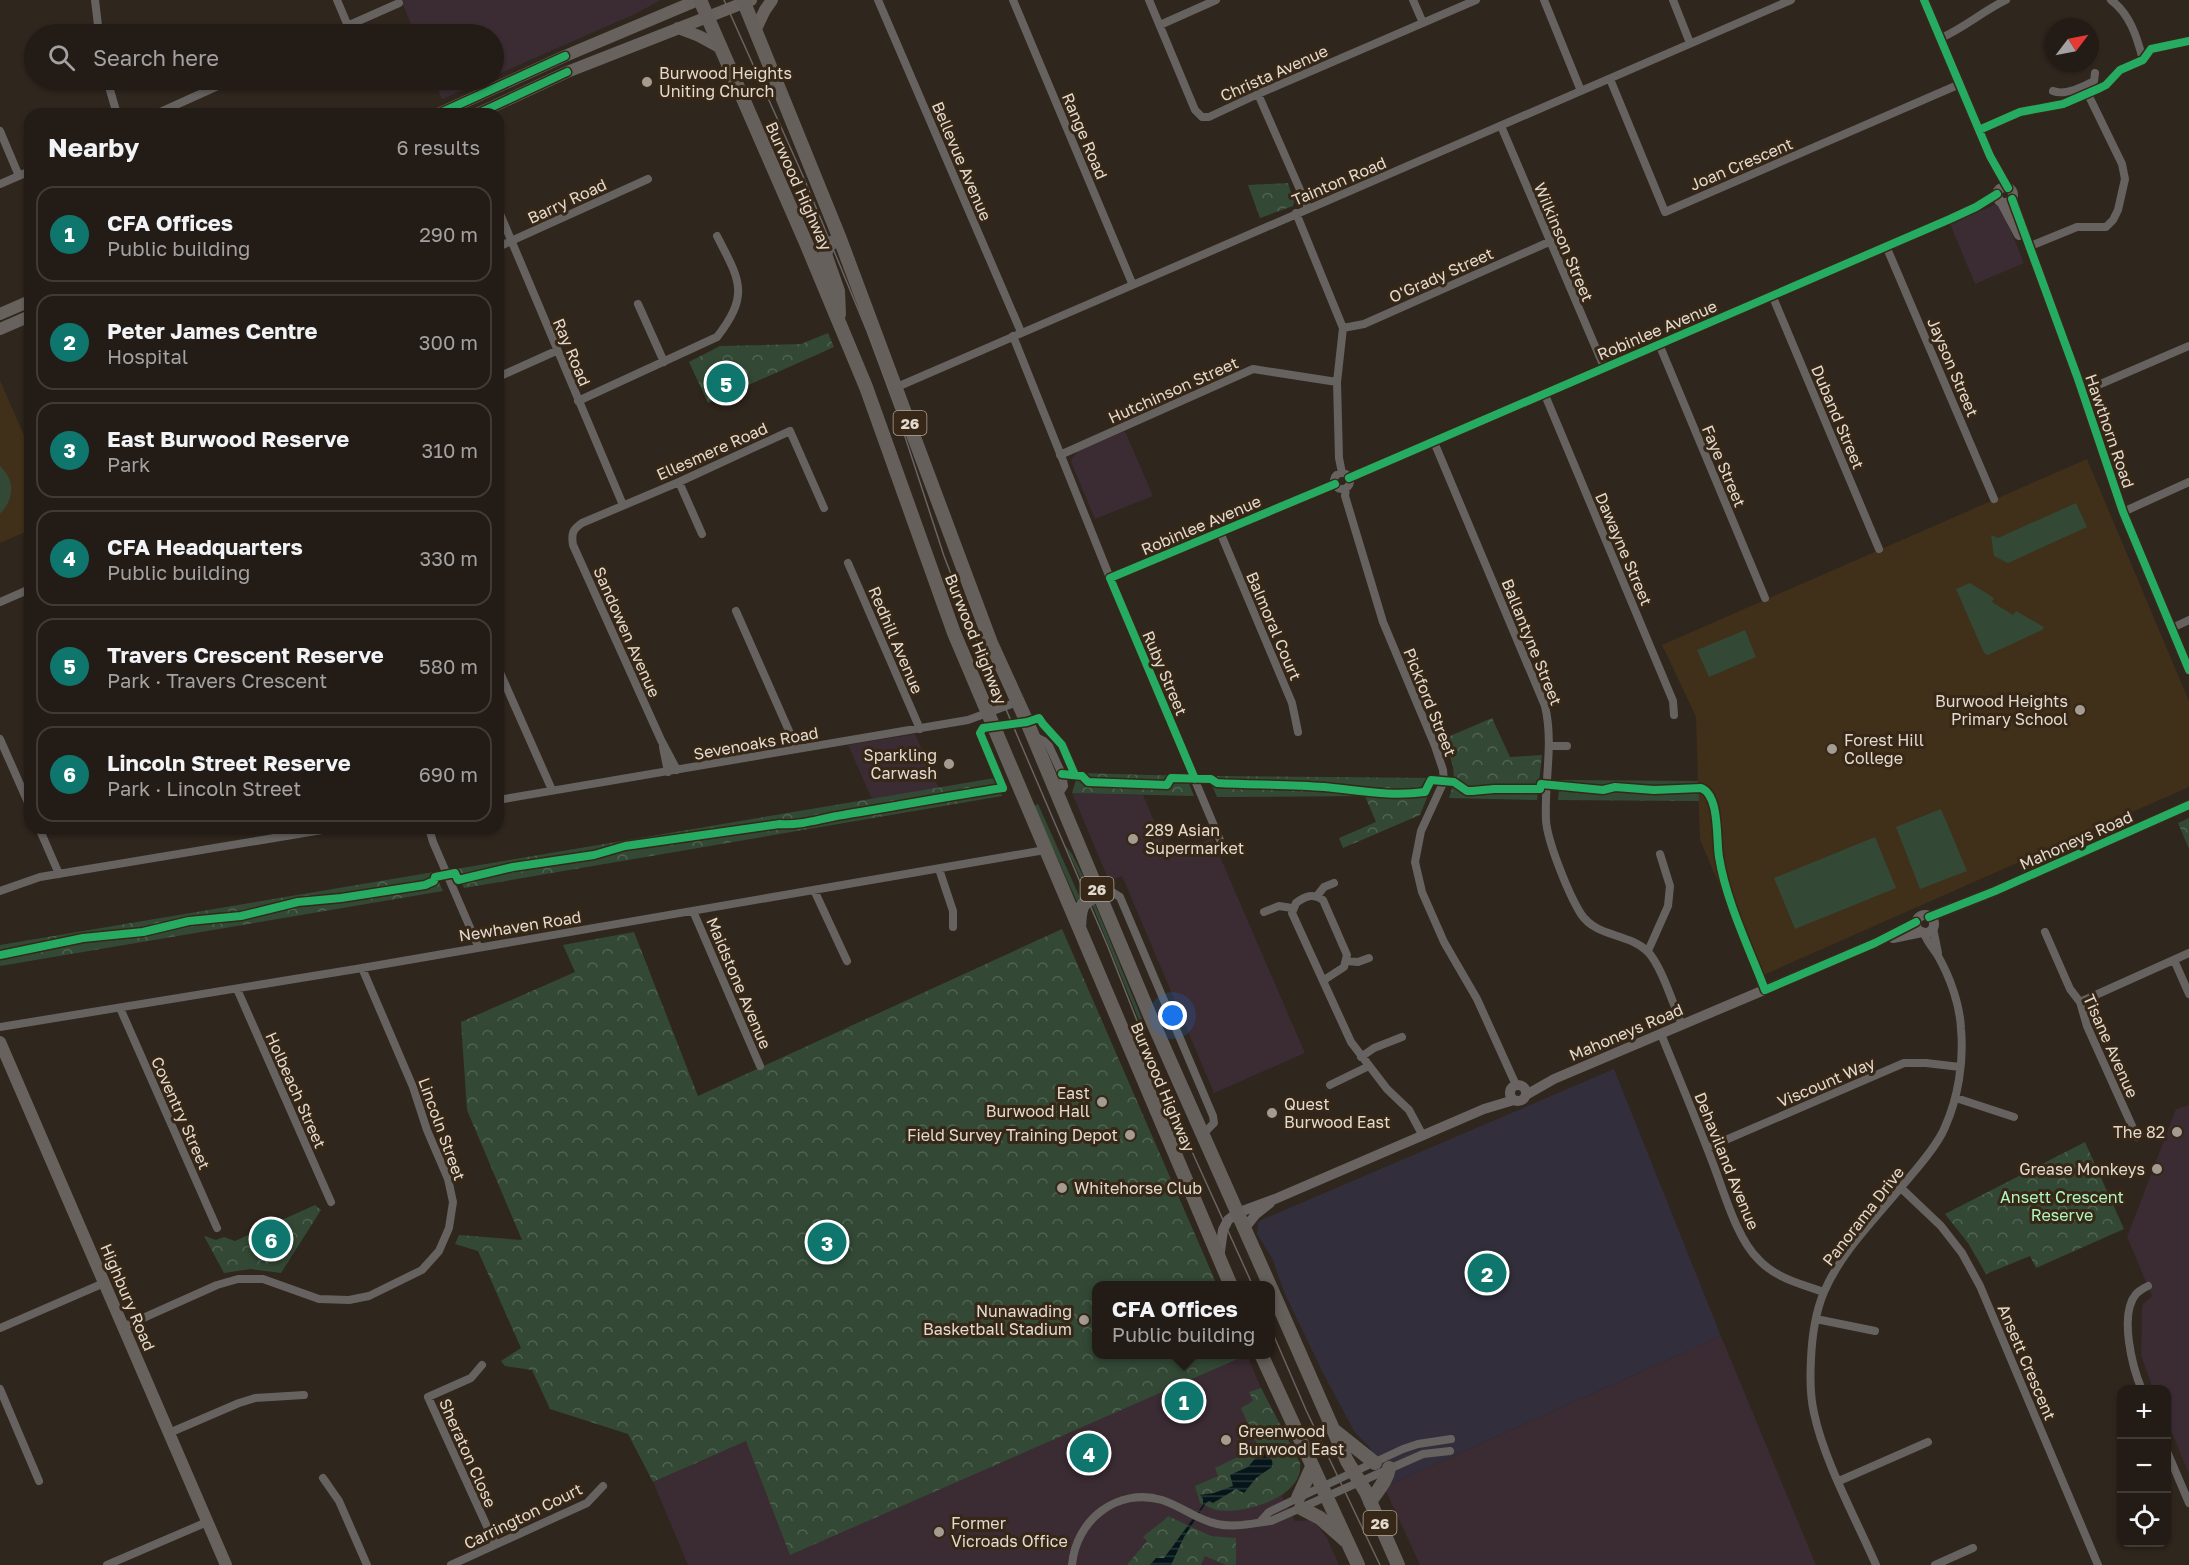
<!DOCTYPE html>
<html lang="en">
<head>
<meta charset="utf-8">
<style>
	body { margin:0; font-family:"Golos Text",sans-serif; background:#2f2923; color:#f1f3f6 }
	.controls { position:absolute; right:18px; bottom:18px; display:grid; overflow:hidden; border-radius:12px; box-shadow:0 2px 4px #0004 }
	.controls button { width:54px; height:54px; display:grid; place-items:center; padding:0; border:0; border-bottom:2px solid #403a35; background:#231c16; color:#f1f3f6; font:30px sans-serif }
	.compass { position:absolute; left:2045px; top:18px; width:54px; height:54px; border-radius:50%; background:#231c16; box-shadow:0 2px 4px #0004; rotate:58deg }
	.you { position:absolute; left:1173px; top:1016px; width:21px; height:21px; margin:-15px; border:4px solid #fff; border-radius:50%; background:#1a73e8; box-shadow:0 0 0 9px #1a73e833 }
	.badge { display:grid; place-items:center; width:39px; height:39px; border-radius:50%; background:#0f766e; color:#fff; font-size:20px; font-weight:700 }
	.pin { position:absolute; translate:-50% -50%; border:3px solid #fff; box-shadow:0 2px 6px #0006 }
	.popup { position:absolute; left:1092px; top:1281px; width:183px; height:78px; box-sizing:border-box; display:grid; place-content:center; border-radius:12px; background:#231c16; filter:drop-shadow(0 2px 4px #0005); font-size:20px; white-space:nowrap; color:#a3a1a1 }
	.popup b { font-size:22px; color:#f1f3f6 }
	.popup::after { content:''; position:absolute; left:50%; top:100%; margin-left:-12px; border:12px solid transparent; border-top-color:#231c16 }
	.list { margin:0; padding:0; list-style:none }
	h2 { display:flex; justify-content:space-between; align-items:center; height:78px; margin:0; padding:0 24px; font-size:26px }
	h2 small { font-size:20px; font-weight:400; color:#a3a1a1 }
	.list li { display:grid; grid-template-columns:39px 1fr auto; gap:18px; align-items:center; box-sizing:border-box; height:96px; margin:0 12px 12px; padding:0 12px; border:2px solid #403a35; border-radius:18px }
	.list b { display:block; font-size:22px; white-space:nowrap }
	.list p { margin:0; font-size:20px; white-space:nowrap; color:#a3a1a1 }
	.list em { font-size:20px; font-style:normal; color:#a3a1a1 }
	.icon { flex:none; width:33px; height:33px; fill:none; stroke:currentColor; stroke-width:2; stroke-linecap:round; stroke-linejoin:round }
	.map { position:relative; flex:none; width:2189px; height:1565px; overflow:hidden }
	.search { position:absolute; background:#231c16; box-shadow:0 2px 4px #0004; left:24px; top:24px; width:480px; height:66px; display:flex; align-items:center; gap:15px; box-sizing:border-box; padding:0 21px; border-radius:33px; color:#a3a1a1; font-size:22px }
	.panel { position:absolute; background:#231c16; box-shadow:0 2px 4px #0004; left:24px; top:108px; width:480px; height:726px; border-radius:18px }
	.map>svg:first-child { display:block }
	.commercial { fill:#3b2b33 }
	.built { fill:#402f19 }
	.medical { fill:#322e3b }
	.grass { fill:#334936 }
	.park { fill:url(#park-crowns) }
	.water { fill:url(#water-rules) }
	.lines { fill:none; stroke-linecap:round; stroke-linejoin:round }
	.minor { stroke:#666260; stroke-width:8 }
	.secondary { stroke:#696362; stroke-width:10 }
	.primary { stroke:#68625e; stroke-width:12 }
	.trunk { stroke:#66605c; stroke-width:14 }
	.tram { stroke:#696461; stroke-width:1.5 }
	.cycleway-casing { stroke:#362716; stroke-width:11 }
	.cycleway { stroke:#26ab63; stroke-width:8 }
	.poi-dot { fill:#a49b91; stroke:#362716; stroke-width:2 }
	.labels { text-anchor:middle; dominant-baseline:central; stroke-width:6; stroke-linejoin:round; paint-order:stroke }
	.shield { fill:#362716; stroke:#afa498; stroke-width:1.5 }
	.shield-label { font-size:15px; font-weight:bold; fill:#e3dacf }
	.poi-label { font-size:16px; fill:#e3dacf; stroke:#362716; text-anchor:start }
	.street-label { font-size:16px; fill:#e3dacf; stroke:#362716 }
	.park-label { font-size:16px; fill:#b0f7bf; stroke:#362716 }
</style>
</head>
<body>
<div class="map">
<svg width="2189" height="1565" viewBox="0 0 2189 1565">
	<defs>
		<pattern id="park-crowns" width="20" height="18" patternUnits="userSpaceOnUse" patternTransform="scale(1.5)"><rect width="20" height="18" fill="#334936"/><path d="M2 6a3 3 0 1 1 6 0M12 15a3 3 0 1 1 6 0" fill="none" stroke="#506352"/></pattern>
		<pattern id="water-rules" width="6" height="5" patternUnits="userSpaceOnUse" patternTransform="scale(1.5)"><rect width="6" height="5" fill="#051519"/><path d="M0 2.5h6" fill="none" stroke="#293639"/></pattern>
	</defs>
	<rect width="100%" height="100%" fill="#2f261d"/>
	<path class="commercial" d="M401,0H661L635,14L494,76V34H415Z
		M434,80H486L442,99Z
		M1996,204L2003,212L2024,263L1975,284L1950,224Z
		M1125,431L1153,496L1095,519L1071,462L1072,458L1078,451Z
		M915,734L939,788L872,799L848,745Z
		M1072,793L1143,795L1169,855L1212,838L1305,1053L1214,1093L1122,876L1109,881Z
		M2189,1105V1474L2167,1421L2166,1390L2153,1389L2141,1355L2142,1309L2143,1304L2152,1296L2127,1237L2176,1109Z
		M1721,1336L1816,1565H1420L1384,1487Z
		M1247,1355L1261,1388L1287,1436L1300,1466L1299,1474L1295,1482L1282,1496L1295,1521L1310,1520L1317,1525L1327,1538L1339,1565H688L653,1482L746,1441L791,1554Z"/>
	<path class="built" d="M0,380L30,449V530L0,543Z
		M2087,459L2189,701V787L1759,977L1700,840L1696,717L1662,645Z"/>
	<path class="medical" d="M1614,1069L1721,1336L1384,1487L1369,1454L1371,1449L1354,1431L1323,1373L1284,1292L1272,1258L1257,1234L1258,1223L1261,1220Z"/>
	<path class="grass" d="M0,466C16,481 14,499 0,514Z
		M2076,503L2087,527L2008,563L1994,556L1991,535L1998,538Z
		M1970,583L1994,598L1992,602L2013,615L2016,611L2044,627L2042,630L1988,655L1984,653L1956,589Z
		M1745,630L1756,657L1709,677L1697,650Z
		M1038,804L1081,900L1078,904L1034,806Z
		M1941,809L1967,871L1920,889L1896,827Z
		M1875,837L1896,888L1795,929L1774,878Z
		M1065,845L1072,854L1091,892L1088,894Z
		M1091,902L1095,904L1142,1019L1141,1020H1139Z"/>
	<path class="park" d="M1288,183L1294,202L1293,206L1260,218L1248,185Z
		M828,333L834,347L708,403L689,362L720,346L801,344Z
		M1492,718L1510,757L1542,755L1537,800L1449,798C1458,773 1453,763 1443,739Z
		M1078,773L1186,776L1194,796L1072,793Z
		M1208,776L1435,778L1420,815L1343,848L1339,838L1376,822L1365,796L1217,797Z
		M995,778L1002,796L464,888L456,869Z
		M1560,780L1698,781L1699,801L1558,800Z
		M2189,818V849L2178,823Z
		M434,872L443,891L0,966V945Z
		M1062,929L1217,1285L1097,1286V1354L1247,1355L790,1555L746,1441L653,1482L628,1434L550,1409L532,1370L505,1366L501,1361L521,1348L478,1251L455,1244L459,1235L522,1240L467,1110L461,1022L575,972L563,945L634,932L698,1096Z
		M2085,1142L2124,1229L2036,1268L2030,1256L1986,1274L1968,1243L1945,1214Z
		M315,1205L321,1210L281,1273L251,1269L224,1273L204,1236L216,1240L224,1237L235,1241Z
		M1261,1388L1300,1463C1305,1497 1243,1515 1217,1510C1211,1509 1205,1505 1200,1503L1195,1486L1218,1476L1215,1468L1258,1447L1241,1408L1253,1401L1249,1392Z
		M1168,1516L1211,1536L1236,1538V1565H1226L1205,1556L1201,1565H1127L1147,1541L1143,1537C1151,1529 1160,1525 1168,1516Z"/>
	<path class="water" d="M1263,1452C1269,1455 1274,1460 1272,1467L1256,1478L1244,1493L1236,1489L1213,1503L1209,1501L1206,1503L1184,1537L1171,1565H1150L1156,1558H1164L1203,1505V1499L1200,1495L1214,1493L1233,1486L1230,1475L1248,1467L1259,1454Z"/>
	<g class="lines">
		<path class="minor" d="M95,0L99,34
			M337,0L348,26
			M878,0L1021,332
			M1013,0L1132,283
			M1149,0L1195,110L1202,117H1209L1258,94L1476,0
			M1413,0L1423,23
			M1544,0L1581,91
			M1673,0L1690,43
			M2111,0C2130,14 2137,37 2143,60
			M1160,25L1216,0
			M329,34L399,3
			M1941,38C1964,28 1983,11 2006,0
			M1610,79L1665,212L1960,84
			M107,80L117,114
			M2053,91C2065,96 2083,87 2094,81L2095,73
			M1258,94L1308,208
			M156,114L231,80
			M1501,126L1604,367
			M0,131L19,176
			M0,184L30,171
			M498,209L623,505
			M1296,213L1343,328L1337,382L1339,458L1342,473
			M1886,246L1994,499
			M498,247L648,179
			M2028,247L2077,227H2106L2113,220L2118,210L2125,179L2122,164L2084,86
			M1772,295L1879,549
			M638,304L664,362
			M1343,328L1364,324L1549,242
			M1013,336L1110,578L1220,840
			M1659,344L1765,598
			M498,377L556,351
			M897,387L1791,0
			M2082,392L2189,346
			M1545,395L1673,701L1674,715
			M578,401L717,337C750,294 740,281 717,236
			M1434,442L1545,706C1554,744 1544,782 1546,820C1547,841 1569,895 1581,914C1596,937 1628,933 1647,951C1661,964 1674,1007 1682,1025
			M1060,455L1253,369L1337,382
			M1334 481a8 8 0 1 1 16 0a8 8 0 1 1-16 0Z
			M1349,478L1950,219L1976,207L1997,194
			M679,482L702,534
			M1346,488L1345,496L1383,622L1435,746L1443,770L1444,781L1421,831L1415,862L1422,892L1444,942L1477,999L1516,1085
			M2123,512L2189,482
			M1220,532L1292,703L1298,732
			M848,563L920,729
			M1110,578L1335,484
			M0,602L30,589
			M736,611L797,749
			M2172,628L2189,620
			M498,668L552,790
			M1034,736L1044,741L1049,746L1062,774L1064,786L1058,795
			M0,739L30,807
			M1549,746H1567
			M663,747L668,772
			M677,770L661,740L573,545C571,533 573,529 582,523L679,482L790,431L824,508
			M498,800L968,720L1017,702
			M39,828L59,874
			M429,828L433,842L478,946
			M939,869L953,911V927
			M814,890L847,961
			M0,891L40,877L334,828
			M1099,894L1112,892L1120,897L1213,1116L1214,1123L1202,1135
			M1317,896L1324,887L1334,883
			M693,911L760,1066
			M1264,912L1279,906L1292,908
			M1933,928L1938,953
			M2045,932L2070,989L2080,1002L2087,1026L2137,1137
			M1648,951L1668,906L1670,886L1660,854
			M2174,960L2189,994
			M1347,961L1358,962L1369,958
			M1324,980L1344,967L1347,955L1323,900C1313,893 1305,896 1296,903L1292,913L1351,1042L1387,1089L1409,1110L1423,1136
			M237,989L331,1202
			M2080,1002L2189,953
			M120,1008L217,1228
			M0,1027L362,968L1045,850
			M1661,1034C1678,1076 1696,1119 1712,1161C1724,1191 1736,1238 1759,1260C1776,1278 1800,1284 1824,1292
			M1361,1057L1374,1048L1402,1037
			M1330,1085L1369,1066
			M1956,1098L2014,1117
			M1707,1148L1904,1063H1926L1960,1067
			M1901,1188L1941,1226L1962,1253L1980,1286L2098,1565
			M1816,1319L1875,1331
			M123,1327L217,1285L238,1279H263L319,1299L349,1300L369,1296L422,1270L439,1251L449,1228L453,1202L448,1179L427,1130L413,1087L362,968
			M0,1328L104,1283
			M482,1365L471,1378L428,1397L495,1544
			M0,1389L39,1481
			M2142,1390C2132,1367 2119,1314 2136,1294C2139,1291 2144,1288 2148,1286
			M169,1433L239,1403L255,1398L304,1395
			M2166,1449L2189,1503
			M323,1478L339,1501L367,1565
			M1839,1481L1928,1442
			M1261,1521L1269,1512L1298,1498L1403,1449L1418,1444L1451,1439
			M107,1565L207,1522
			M451,1565L587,1503L603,1486
			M1072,1565C1076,1520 1117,1487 1162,1500C1181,1506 1197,1520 1217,1524C1235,1528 1253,1523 1271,1521L1423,1454L1450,1451
			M1876,1565C1856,1519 1824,1461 1814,1413C1810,1396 1810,1377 1811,1359C1812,1337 1815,1313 1824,1292C1841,1252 1875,1219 1902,1186C1915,1171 1938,1145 1945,1127C1958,1098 1964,1062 1961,1029C1960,1005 1950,977 1938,956C1933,948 1927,942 1924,933
			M1935,1565L1973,1548"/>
		<path class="secondary" d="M1924,0L1990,156L2008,188
			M1997 195a8 8 0 1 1 16 0a8 8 0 1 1-16 0Z
			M2012,199L2077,376L2123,512L2189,670
			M2002,203L2019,235
			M1916 924a9 9 0 1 1 18 0a9 9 0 1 1-18 0Z
			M1929,917L1995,891L2189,805
			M1893,938L1922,932
			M1510 1093a8 8 0 1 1 16 0a8 8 0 1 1-16 0Z
			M1526,1095L1554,1079L1875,943L1916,922
			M1244,1229L1256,1214L1270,1203
			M1219,1258L1223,1230L1228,1220L1237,1213L1275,1199L1484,1109L1514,1100"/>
		<path class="primary" d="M678,28L699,36L721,48
			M755,31L765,10L772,0
			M438,114L565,56L698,0
			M477,114L567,72L751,0
			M0,314L30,301
			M0,329L30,316
			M0,1042L226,1565"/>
		<path class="trunk" d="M700,0L806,243L866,387L954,633L1231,1286
			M743,0L840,239L991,643L1027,722L1154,1025L1270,1286
			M839,314L838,291L825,254L829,244L840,239
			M1079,928C1080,907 1080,903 1099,894
			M1271,1288L1347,1461L1366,1492L1398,1565
			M1261,1354L1358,1565
			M1335,1431L1375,1463
			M1298,1498L1312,1467
			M1370,1502C1377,1491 1387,1481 1389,1468
			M1301,1508L1320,1518L1346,1541"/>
		<path class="tram" d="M724,0L803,176L867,331L897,412L944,556L978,644L1108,947L1165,1092L1253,1286
			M1271,1329L1306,1410L1380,1565"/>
		<defs>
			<path id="cycleway" d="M1924,0L1990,156L2008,188
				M438,114L565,56
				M477,114L567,72
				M1979,130L2020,112L2063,104L2100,88L2106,85L2120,70L2143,60L2151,49L2189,41
				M2012,199L2077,376L2123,512L2189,670
				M1349,478L1950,219L1976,207L1997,194
				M1062,774L1082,776L1088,782L1167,785L1171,778L1211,779L1217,783C1252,785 1288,784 1324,787C1359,790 1389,797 1425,792L1431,780L1454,782L1467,791H1472L1494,789H1540L1541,784L1603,790L1615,787L1654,790L1701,788C1720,795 1716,839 1719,857C1726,901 1749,948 1765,990L1875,943L1916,922
				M1195,779L1110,578L1335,484
				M1929,917L1995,891L2189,805
				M0,955L83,938L143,932L189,921L241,916L298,902L341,898L425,885L434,881L435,877L455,873L458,880L513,867L594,855L625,846L780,824C801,826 822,818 843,815C897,806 950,796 1003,788L980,733L983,728L1027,722L1039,718L1043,724L1062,745L1075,775"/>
		</defs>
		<use href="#cycleway" class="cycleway-casing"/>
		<use href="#cycleway" class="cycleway"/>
	</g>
	<g class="poi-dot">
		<circle cx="647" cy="82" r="6"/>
		<circle cx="2080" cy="710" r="6"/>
		<circle cx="1832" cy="749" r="6"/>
		<circle cx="949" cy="764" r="6"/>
		<circle cx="1133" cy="839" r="6"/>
		<circle cx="1102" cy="1102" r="6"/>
		<circle cx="1272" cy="1113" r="6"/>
		<circle cx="2177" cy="1132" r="6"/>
		<circle cx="1130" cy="1135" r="6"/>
		<circle cx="2157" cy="1169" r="6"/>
		<circle cx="1062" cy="1188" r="6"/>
		<circle cx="1084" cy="1320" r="6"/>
		<circle cx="1226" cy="1440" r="6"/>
		<circle cx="939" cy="1532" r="6"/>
	</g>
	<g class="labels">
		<g class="shield">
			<rect x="893.5" y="411" width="33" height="24" rx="4.5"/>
			<rect x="1080.5" y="877" width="33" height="24" rx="4.5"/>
			<rect x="1363.5" y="1511" width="33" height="24" rx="4.5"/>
		</g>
		<g class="shield-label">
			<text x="910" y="423">26</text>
			<text x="1097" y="889">26</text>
			<text x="1380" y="1523">26</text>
		</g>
		<g class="poi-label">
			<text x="659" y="73">Burwood Heights<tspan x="659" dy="18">Uniting Church</tspan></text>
			<text x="2068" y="701" text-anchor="end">Burwood Heights<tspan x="2068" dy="18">Primary School</tspan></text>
			<text x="1844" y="740">Forest Hill<tspan x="1844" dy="18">College</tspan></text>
			<text x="937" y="755" text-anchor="end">Sparkling<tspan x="937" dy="18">Carwash</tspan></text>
			<text x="1145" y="830">289 Asian<tspan x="1145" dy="18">Supermarket</tspan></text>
			<text x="1090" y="1093" text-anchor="end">East<tspan x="1090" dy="18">Burwood Hall</tspan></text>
			<text x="1284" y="1104">Quest<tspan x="1284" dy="18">Burwood East</tspan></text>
			<text x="2165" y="1132" text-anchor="end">The 82</text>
			<text x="1118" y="1135" text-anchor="end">Field Survey Training Depot</text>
			<text x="2145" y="1169" text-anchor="end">Grease Monkeys</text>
			<text x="1074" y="1188">Whitehorse Club</text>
			<text x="1072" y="1311" text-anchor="end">Nunawading<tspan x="1072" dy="18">Basketball Stadium</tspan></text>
			<text x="1238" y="1431">Greenwood<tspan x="1238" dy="18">Burwood East</tspan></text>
			<text x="951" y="1523">Former<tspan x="951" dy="18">Vicroads Office</tspan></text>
		</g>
		<g class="street-label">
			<text transform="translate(1274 73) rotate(-24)">Christa Avenue</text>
			<text transform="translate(1085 136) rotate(67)">Range Road</text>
			<text transform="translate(962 161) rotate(67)">Bellevue Avenue</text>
			<text transform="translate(1741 164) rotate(-23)">Joan Crescent</text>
			<text transform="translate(1339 181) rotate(-23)">Tainton Road</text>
			<text transform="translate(799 186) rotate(66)">Burwood Highway</text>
			<text transform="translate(567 201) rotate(-25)">Barry Road</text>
			<text transform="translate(1564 242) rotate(67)">Wilkinson Street</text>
			<text transform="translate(1441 275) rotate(-24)">O'Grady Street</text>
			<text transform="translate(1657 330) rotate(-23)">Robinlee Avenue</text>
			<text transform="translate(572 352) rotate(67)">Ray Road</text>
			<text transform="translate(1953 367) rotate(67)">Jayson Street</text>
			<text transform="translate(1173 390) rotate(-24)">Hutchinson Street</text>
			<text transform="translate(1838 417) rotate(67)">Duband Street</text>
			<text transform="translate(2110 431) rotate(71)">Hawthorn Road</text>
			<text transform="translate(712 451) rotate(-24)">Ellesmere Road</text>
			<text transform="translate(1724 466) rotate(67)">Faye Street</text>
			<text transform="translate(1201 525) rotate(-23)">Robinlee Avenue</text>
			<text transform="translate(1624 549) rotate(67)">Dawayne Street</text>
			<text transform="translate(1274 626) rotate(67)">Balmoral Court</text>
			<text transform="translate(627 632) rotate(66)">Sandowen Avenue</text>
			<text transform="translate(976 639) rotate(68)">Burwood Highway</text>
			<text transform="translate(896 640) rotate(67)">Redhill Avenue</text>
			<text transform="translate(1532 642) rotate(68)">Ballantyne Street</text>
			<text transform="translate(1165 673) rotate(67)">Ruby Street</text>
			<text transform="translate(1430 702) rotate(68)">Pickford Street</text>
			<text transform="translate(756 743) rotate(-10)">Sevenoaks Road</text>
			<text transform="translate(2076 840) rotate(-24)">Mahoneys Road</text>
			<text transform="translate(520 926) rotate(-9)">Newhaven Road</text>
			<text transform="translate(739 983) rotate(67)">Maidstone Avenue</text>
			<text transform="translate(1626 1032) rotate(-23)">Mahoneys Road</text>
			<text transform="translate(2111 1046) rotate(66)">Tisane Avenue</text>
			<text transform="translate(1826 1082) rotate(-23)">Viscount Way</text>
			<text transform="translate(1163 1087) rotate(67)">Burwood Highway</text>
			<text transform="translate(296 1090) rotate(66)">Holbeach Street</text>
			<text transform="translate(181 1113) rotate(66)">Coventry Street</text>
			<text transform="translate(442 1129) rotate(70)">Lincoln Street</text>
			<text transform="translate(1727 1161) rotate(68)">Dehaviland Avenue</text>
			<text transform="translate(1863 1216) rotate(-52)">Panorama Drive</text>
			<text transform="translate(128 1297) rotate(67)">Highbury Road</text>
			<text transform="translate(2027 1362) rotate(67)">Ansett Crescent</text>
			<text transform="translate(468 1453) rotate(66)">Sheraton Close</text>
			<text transform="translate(523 1516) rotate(-26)">Carrington Court</text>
		</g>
		<g class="park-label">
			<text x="2062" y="1197">Ansett Crescent<tspan x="2062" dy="18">Reserve</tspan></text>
		</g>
	</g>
</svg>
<div class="controls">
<button>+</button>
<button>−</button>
<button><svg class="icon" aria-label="locate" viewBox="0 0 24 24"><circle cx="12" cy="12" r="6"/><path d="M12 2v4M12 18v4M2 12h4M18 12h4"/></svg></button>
</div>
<svg class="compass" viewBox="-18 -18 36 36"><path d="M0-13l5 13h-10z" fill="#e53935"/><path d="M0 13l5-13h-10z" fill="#a3a1a1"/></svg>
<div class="you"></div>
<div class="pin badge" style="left:1184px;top:1401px">1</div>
<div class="popup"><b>CFA Offices</b>Public building</div>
<div class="pin badge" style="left:1487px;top:1273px">2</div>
<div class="pin badge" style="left:827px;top:1242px">3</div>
<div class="pin badge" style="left:1089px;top:1453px">4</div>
<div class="pin badge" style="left:726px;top:383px">5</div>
<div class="pin badge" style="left:271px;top:1239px">6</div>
<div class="search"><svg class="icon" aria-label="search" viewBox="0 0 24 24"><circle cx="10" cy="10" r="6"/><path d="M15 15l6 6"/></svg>Search here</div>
<section class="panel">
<h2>Nearby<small>6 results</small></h2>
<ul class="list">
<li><span class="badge">1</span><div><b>CFA Offices</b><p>Public building</p></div><em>290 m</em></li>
<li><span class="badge">2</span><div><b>Peter James Centre</b><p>Hospital</p></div><em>300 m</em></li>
<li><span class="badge">3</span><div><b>East Burwood Reserve</b><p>Park</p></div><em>310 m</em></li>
<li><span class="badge">4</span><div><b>CFA Headquarters</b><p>Public building</p></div><em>330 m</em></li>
<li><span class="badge">5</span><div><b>Travers Crescent Reserve</b><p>Park · Travers Crescent</p></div><em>580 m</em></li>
<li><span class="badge">6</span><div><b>Lincoln Street Reserve</b><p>Park · Lincoln Street</p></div><em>690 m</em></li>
</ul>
</section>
</div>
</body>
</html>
